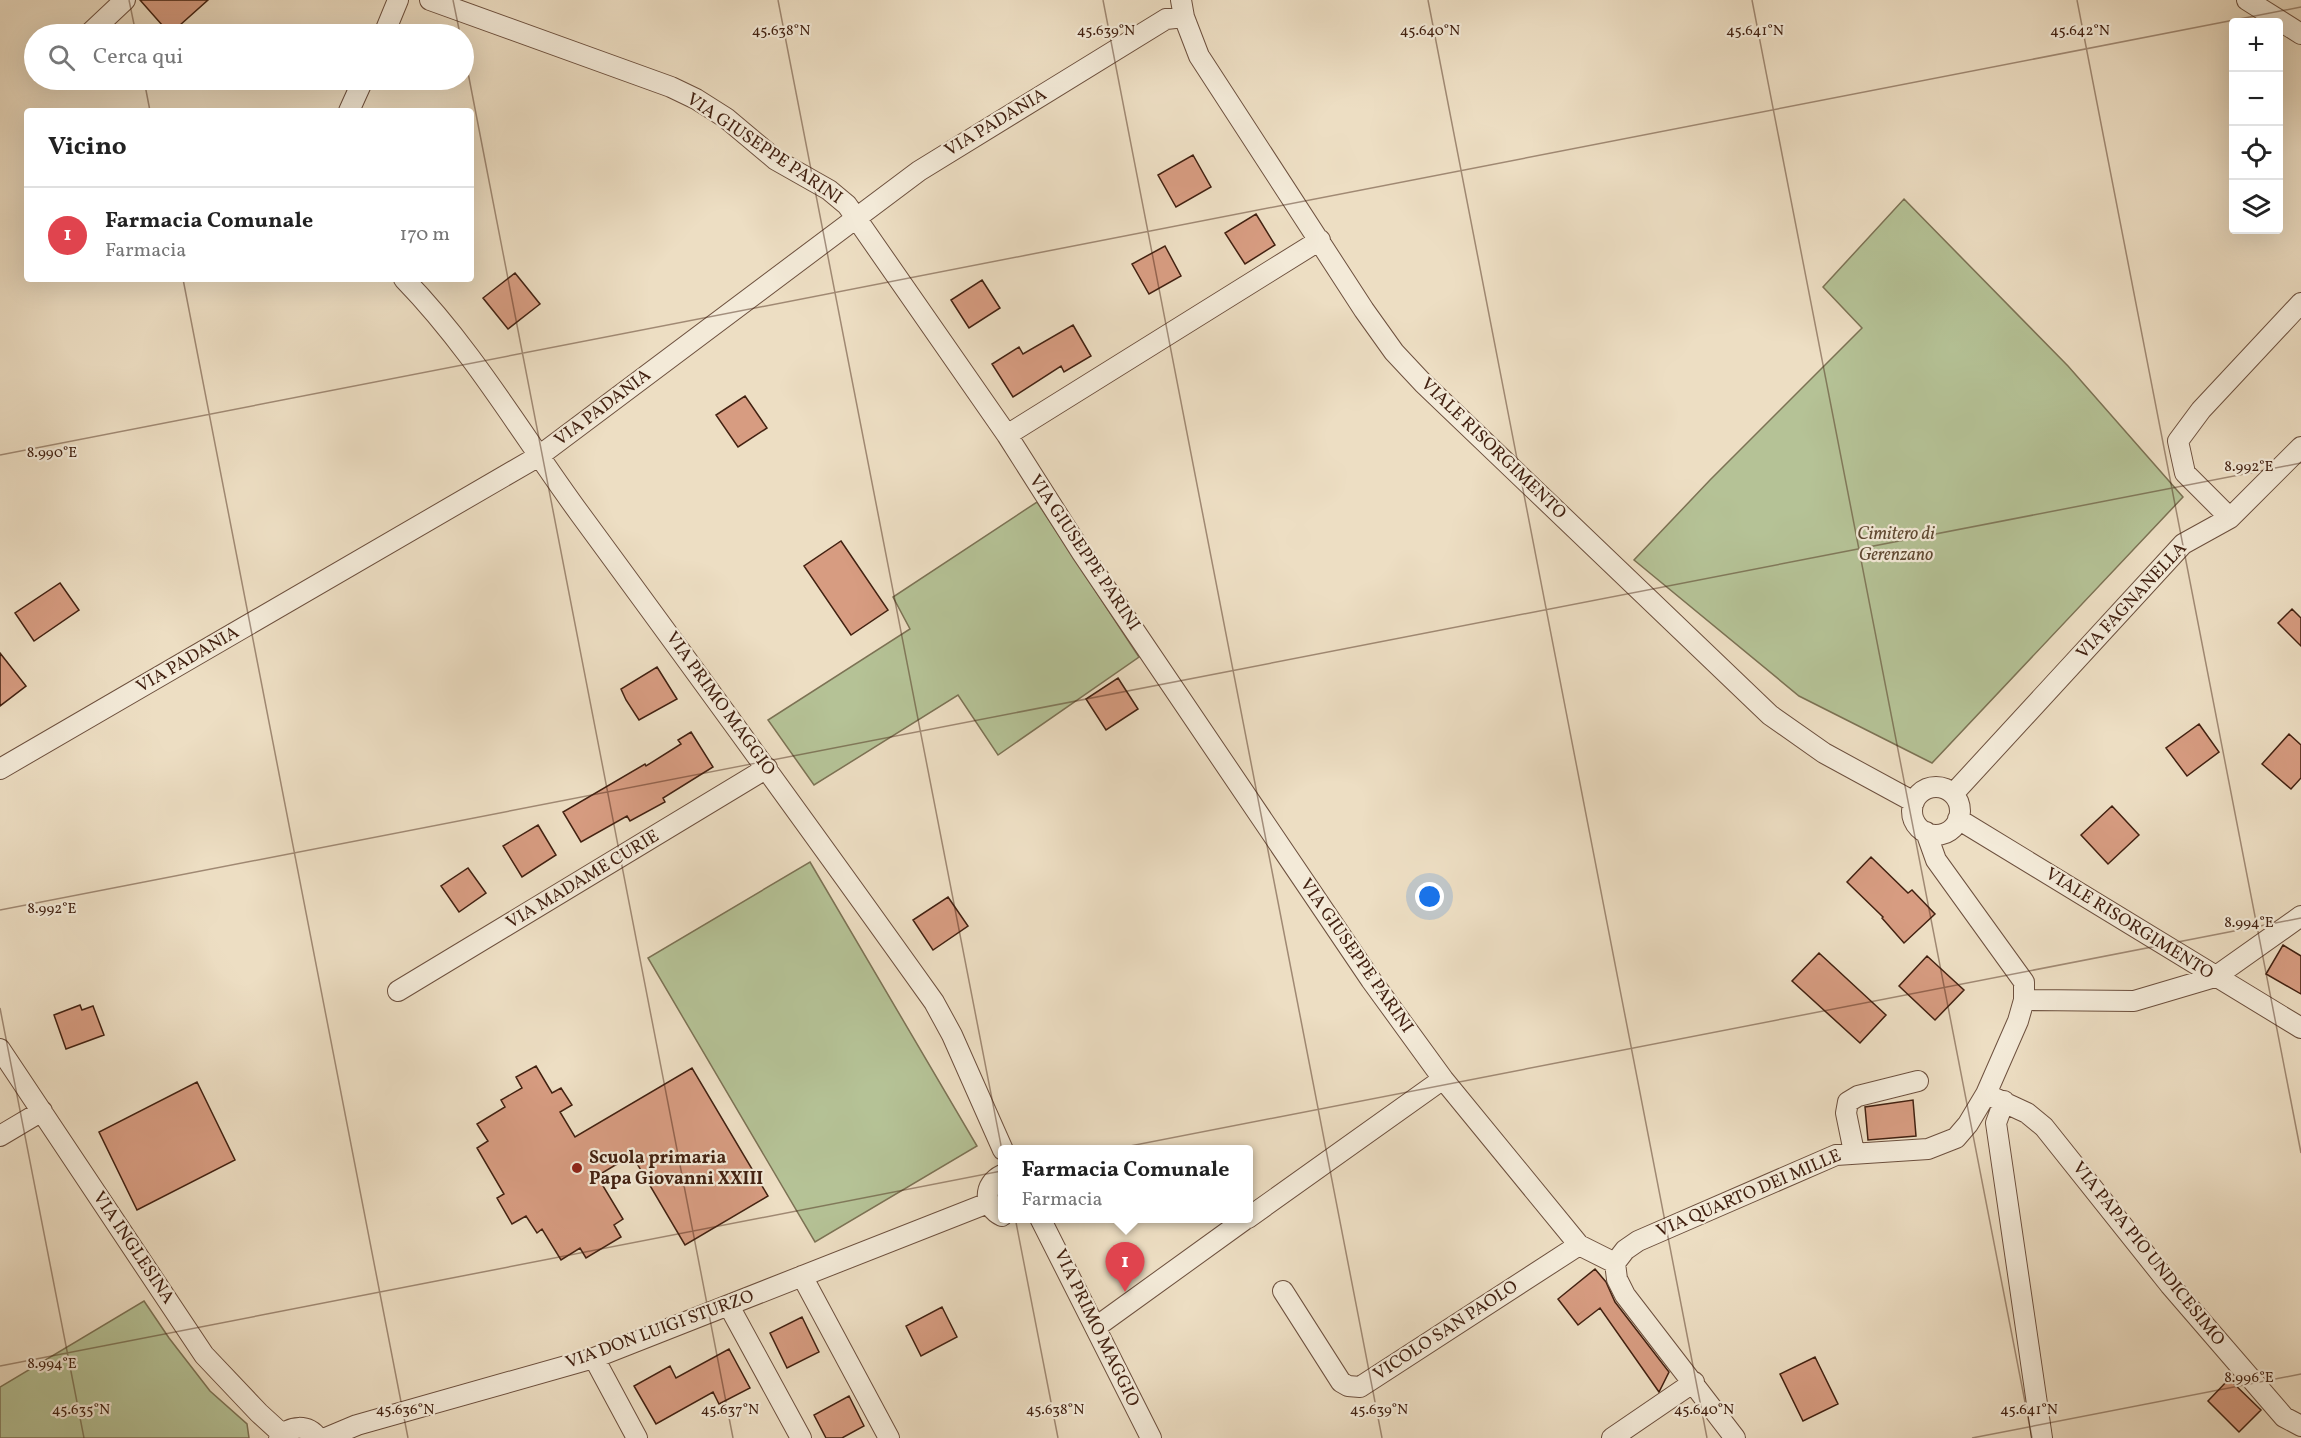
<!DOCTYPE html>
<html lang="it">
<head>
<meta charset="utf-8">
<style>
	body { margin:0; font-family:Vollkorn,serif; background:#f6f6f6; color:#222 }
	.controls { position:absolute; right:18px; top:18px; display:grid; overflow:hidden; border-radius:6px; box-shadow:0 6px 24px #0002 }
	.controls button { width:54px; height:54px; display:grid; place-items:center; padding:0; border:0; border-bottom:2px solid #e0e0e0; background:#fff; color:#222; font:30px sans-serif }
	.you { position:absolute; left:1430px; top:897px; width:21px; height:21px; margin:-15px; border:4px solid #fff; border-radius:50%; background:#1a73e8; box-shadow:0 0 0 9px #1a73e833 }
	.badge { display:grid; place-items:center; width:39px; height:39px; border-radius:50%; background:#8f2418; color:#fff; font-size:20px; font-weight:700 }
	.pin { position:absolute; translate:-50% -50px; filter:drop-shadow(0 2px 3px #0008) }
	.pin::after { content:''; position:absolute; top:32px; width:21px; height:18px; background:inherit; clip-path:polygon(0 0,100% 0,50% 100%) }
	.popup { position:absolute; left:998px; top:1145px; width:255px; height:78px; box-sizing:border-box; display:grid; place-content:center; border-radius:6px; background:#fff; filter:drop-shadow(0 2px 4px #0005); font-size:20px; white-space:nowrap; color:#767676 }
	.popup b { font-size:22px; color:#222 }
	.popup::after { content:''; position:absolute; left:50%; top:100%; margin-left:-12px; border:12px solid transparent; border-top-color:#fff }
	.list { margin:0; padding:0; list-style:none }
	h2 { display:flex; justify-content:space-between; align-items:center; height:78px; margin:0; padding:0 24px; font-size:26px }
	h2 small { font-size:20px; font-weight:400; color:#767676 }
	.list li { display:grid; grid-template-columns:39px 1fr auto; gap:18px; align-items:center; box-sizing:border-box; height:96px; padding:0 24px; border-top:2px solid #e0e0e0 }
	.list b { display:block; font-size:22px; white-space:nowrap }
	.list p { margin:0; font-size:20px; white-space:nowrap; color:#767676 }
	.list em { font-size:20px; font-style:normal; color:#767676 }
	.icon { flex:none; width:33px; height:33px; fill:none; stroke:currentColor; stroke-width:2; stroke-linecap:round; stroke-linejoin:round }
	.map { position:relative; flex:none; width:2301px; height:1438px; overflow:hidden }
	.search { position:absolute; background:#fff; box-shadow:0 6px 24px #0002; left:24px; top:24px; width:450px; height:66px; display:flex; align-items:center; gap:15px; box-sizing:border-box; padding:0 21px; border-radius:33px; color:#767676; font-size:22px }
	.panel { position:absolute; background:#fff; box-shadow:0 6px 24px #0002; left:24px; top:108px; width:450px; height:174px; border-radius:6px }
	.map>svg:first-child { display:block }
	.green { fill:#b5c296; stroke:#7c7254; stroke-width:1.5 }
	.building { fill:#d79c81; stroke:#422111; stroke-width:1.5 }
	.lines { fill:none; stroke-linecap:round; stroke-linejoin:round }
	.minor-casing { stroke:#6d503e; stroke-width:22 }
	.minor { stroke:#f3ead8; stroke-width:20 }
	.ticks { fill:none; stroke:#422111; stroke-width:1.5; stroke-opacity:0.45 }
	.poi-dot { fill:#8f2418; stroke:#f3ead8; stroke-width:2 }
	.labels { text-anchor:middle; dominant-baseline:central; stroke-width:4.5; stroke-linejoin:round; paint-order:stroke }
	.street-label { font-size:18px; fill:#422111; stroke:#f3ead8 }
	.park-label { font-size:18px; font-style:italic; fill:#5f4932; stroke:#f3ead8 }
	.poi-label { font-size:18px; font-weight:bold; fill:#422111; stroke:#f3ead8; text-anchor:start }
	.ticks-label { font-size:15px; text-anchor:middle; fill:#422111; stroke:#f3ead8; stroke-width:4.5; stroke-linejoin:round; paint-order:stroke }
</style>
</head>
<body>
<div class="map">
<svg width="2301" height="1438" viewBox="0 0 2301 1438">
	<rect width="100%" height="100%" fill="#eddec3"/>
	<filter id="stains"><feTurbulence type="fractalNoise" baseFrequency=".00333" numOctaves="4"/><feColorMatrix values="0 0 0 0 .2 0 0 0 0 .09 0 0 0 0 .02 0 0 0 .5 -.17"/></filter>
	<radialGradient id="worn" r=".72"><stop offset=".6" stop-color="#630" stop-opacity="0"/><stop offset="1" stop-color="#630" stop-opacity=".3"/></radialGradient>
	<path class="green" d="M1904,199L2068,366L2183,497L1932,763L1799,696L1634,560L1710,480L1862,328L1823,287Z
		M1037,502L1139,657L998,755L958,695L814,785L768,720L910,629L893,597Z
		M810,862L977,1146L815,1242L648,958Z
		M144,1301L169,1338L210,1391L247,1424L249,1438H0V1387Z"/>
	<path class="building" d="M140,0H208L170,34Z
		M1193,155L1211,187L1176,207L1158,175Z
		M1256,214L1275,245L1245,264L1225,233Z
		M1165,246L1181,276L1149,294L1132,264Z
		M515,273L540,304L508,329L483,298Z
		M982,280L1000,308L969,328L951,300Z
		M1073,325L1091,356L1064,372L1061,366L1013,397L992,364L1019,347L1023,354Z
		M745,396L767,428L738,447L716,415Z
		M841,541L888,610L851,635L804,566Z
		M60,583L79,610L34,641L15,613Z
		M2292,609L2301,618V646L2278,623Z
		M0,653L26,686L0,706Z
		M657,667L677,699L639,720L626,700L621,689Z
		M1118,678L1138,709L1106,730L1086,699Z
		M2199,724L2219,752L2187,776L2166,748Z
		M691,732L713,767L663,798L665,802L630,821L627,816L581,842L563,812L645,764L646,766L681,744L678,740Z
		M2289,734L2301,745V778L2291,789L2262,764Z
		M2112,806L2139,835L2108,864L2081,835Z
		M538,825L556,855L522,877L503,846Z
		M1871,857L1908,893L1912,890L1935,914L1904,943L1882,918L1883,917L1847,882Z
		M468,868L486,893L459,912L441,886Z
		M948,897L968,926L933,950L913,920Z
		M2283,945L2301,956V994L2266,974Z
		M1819,953L1886,1015L1860,1043L1792,981Z
		M1927,956L1964,990L1935,1020L1899,986Z
		M80,1005L82,1010L93,1006L104,1035L66,1049L54,1015Z
		M536,1066L552,1093L561,1088L572,1105L560,1112L575,1137L692,1068L768,1196L685,1245L632,1155L597,1176L623,1219L614,1225L621,1237L586,1258L580,1248L561,1260L542,1229L537,1233L526,1216L512,1224L497,1198L504,1194L477,1148L488,1141L477,1124L505,1107L501,1100L522,1088L516,1077Z
		M197,1082L235,1160L137,1210L99,1132Z
		M1913,1100L1916,1136L1868,1140L1865,1107Z
		M1595,1269L1606,1282L1615,1302L1669,1372L1659,1392L1600,1308L1578,1325L1558,1299Z
		M942,1307L957,1337L921,1356L906,1326Z
		M802,1317L819,1352L787,1368L770,1333Z
		M729,1349L750,1388L719,1404L713,1392L656,1424L634,1386L670,1366L676,1378Z
		M1815,1357L1838,1404L1803,1421L1780,1374Z
		M2229,1379L2261,1410L2239,1432L2208,1401Z
		M849,1396L864,1426L842,1438H826L814,1415Z"/>
	<g class="lines">
		<defs>
			<path id="minor" d="M430,0L671,87L696,99L726,118L776,160L829,190L847,205L1007,435L1082,553L1371,980L1443,1079L1579,1245L1615,1263
				M1181,0L1184,17L1199,56L1364,310L1394,352L1423,383L1770,715L1824,753L1914,802
				M2247,0L2301,34
				M91,32L125,0
				M384,34L398,0
				M349,111L363,80
				M404,279C473,350 522,435 580,514C699,676 817,838 934,1002L952,1035L1003,1150
				M1007,435L1320,240
				M2230,518L2185,473L2178,441L2201,410L2301,303
				M0,769L539,456L919,171L1166,19L1184,17
				M1912 811a24 24 0 1 1 48 0a24 24 0 1 1-48 0Z
				M1953,794L2183,544L2230,518L2301,447
				M1958,819L2301,1028
				M398,991L767,768
				M2024,1000L2134,1001L2215,977L2301,916
				M0,1049L204,1355L259,1413L282,1434
				M1986,1094L2027,1113L2044,1127L2170,1285L2284,1417L2301,1426
				M2004,1101L1996,1123L2042,1438
				M0,1136L42,1111
				M1854,1152L1846,1113L1848,1102L1858,1096L1918,1081
				M1002,1175C983,1184 983,1207 1002,1216
				M1040,1218L1151,1438
				M1248,1218L1443,1079
				M802,1276L889,1438
				M1283,1291L1341,1382L1348,1386L1360,1387L1579,1245
				M729,1306L801,1438
				M1096,1327L1247,1218
				M594,1358L637,1438
				M279,1438C290,1425 308,1424 318,1438
				M326,1438L357,1425L594,1358L988,1203
				M1612,1438L1694,1382
				M1735,1438L1625,1295L1617,1279L1615,1263L1625,1250L1638,1241L1836,1155L1928,1149L1956,1138L1968,1124L1986,1094L2018,1021L2024,1000V982L1936,860L1926,832"/>
		</defs>
		<use href="#minor" class="minor-casing"/>
		<use href="#minor" class="minor"/>
	</g>
	<path class="ticks" d="M129,0L136,34M453,0L460,34M778,0L1058,1438M1103,0L1382,1438M1428,0L1707,1438M1752,0L2032,1438M2077,0L2301,1153M464,52L733,1438M144,80L150,111M183,279L408,1438M0,455L2301,7M0,910L2301,463M0,1008L84,1438M0,1366L2301,918M1972,1438L2301,1374"/>
	<circle class="poi-dot" cx="577" cy="1168" r="6"/>
	<g class="labels">
		<g class="street-label">
			<text transform="translate(996 123) rotate(-31)">VIA PADANIA</text>
			<text transform="translate(764 149) rotate(34)">VIA GIUSEPPE PARINI</text>
			<text transform="translate(603 408) rotate(-37)">VIA PADANIA</text>
			<text transform="translate(1493 449) rotate(44)">VIALE RISORGIMENTO</text>
			<text transform="translate(1084 553) rotate(56)">VIA GIUSEPPE PARINI</text>
			<text transform="translate(2132 601) rotate(-47)">VIA FAGNANELLA</text>
			<text transform="translate(188 660) rotate(-30)">VIA PADANIA</text>
			<text transform="translate(720 704) rotate(54)">VIA PRIMO MAGGIO</text>
			<text transform="translate(583 880) rotate(-31)">VIA MADAME CURIE</text>
			<text transform="translate(2129 924) rotate(32)">VIALE RISORGIMENTO</text>
			<text transform="translate(1356 956) rotate(55)">VIA GIUSEPPE PARINI</text>
			<text transform="translate(1749 1194) rotate(-23)">VIA QUARTO DEI MILLE</text>
			<text transform="translate(133 1248) rotate(56)">VIA INGLESINA</text>
			<text transform="translate(2148 1254) rotate(51)">VIA PAPA PIO UNDICESIMO</text>
			<text transform="translate(1096 1328) rotate(64)">VIA PRIMO MAGGIO</text>
			<text transform="translate(660 1330) rotate(-20)">VIA DON LUIGI STURZO</text>
			<text transform="translate(1446 1331) rotate(-33)">VICOLO SAN PAOLO</text>
		</g>
		<g class="park-label">
			<text x="1896" y="534">Cimitero di<tspan x="1896" dy="21">Gerenzano</tspan></text>
		</g>
		<g class="poi-label">
			<text x="589" y="1158">Scuola primaria<tspan x="589" dy="21">Papa Giovanni XXIII</tspan></text>
		</g>
	</g>
	<g class="ticks-label">
		<text x="781" y="35">45.638°N</text>
		<text x="1106" y="35">45.639°N</text>
		<text x="1430" y="35">45.640°N</text>
		<text x="1755" y="35">45.641°N</text>
		<text x="2080" y="35">45.642°N</text>
		<text x="52" y="457">8.990°E</text>
		<text x="2249" y="471">8.992°E</text>
		<text x="52" y="913">8.992°E</text>
		<text x="2249" y="927">8.994°E</text>
		<text x="52" y="1368">8.994°E</text>
		<text x="2249" y="1382">8.996°E</text>
		<text x="81" y="1414">45.635°N</text>
		<text x="405" y="1414">45.636°N</text>
		<text x="730" y="1414">45.637°N</text>
		<text x="1055" y="1414">45.638°N</text>
		<text x="1379" y="1414">45.639°N</text>
		<text x="1704" y="1414">45.640°N</text>
		<text x="2029" y="1414">45.641°N</text>
	</g>
	<rect width="100%" height="100%" filter="url(#stains)"/>
	<rect width="100%" height="100%" fill="url(#worn)"/>
</svg>
<div class="controls">
<button>+</button>
<button>−</button>
<button><svg class="icon" aria-label="locate" viewBox="0 0 24 24"><circle cx="12" cy="12" r="6"/><path d="M12 2v4M12 18v4M2 12h4M18 12h4"/></svg></button>
<button><svg class="icon" aria-label="layers" viewBox="0 0 24 24"><path d="M12 4l9 5-9 5-9-5zM3 14l9 5 9-5"/></svg></button>
</div>
<div class="you"></div>
<div class="pin badge" style="left:1125px;top:1292px;background:#e0444e">1</div>
<div class="popup"><b>Farmacia Comunale</b>Farmacia</div>
<div class="search"><svg class="icon" aria-label="search" viewBox="0 0 24 24"><circle cx="10" cy="10" r="6"/><path d="M15 15l6 6"/></svg>Cerca qui</div>
<section class="panel">
<h2>Vicino<small></small></h2>
<ul class="list">
<li><span class="badge" style="background:#e0444e">1</span><div><b>Farmacia Comunale</b><p>Farmacia</p></div><em>170 m</em></li>
</ul>
</section>
</div>
</body>
</html>
